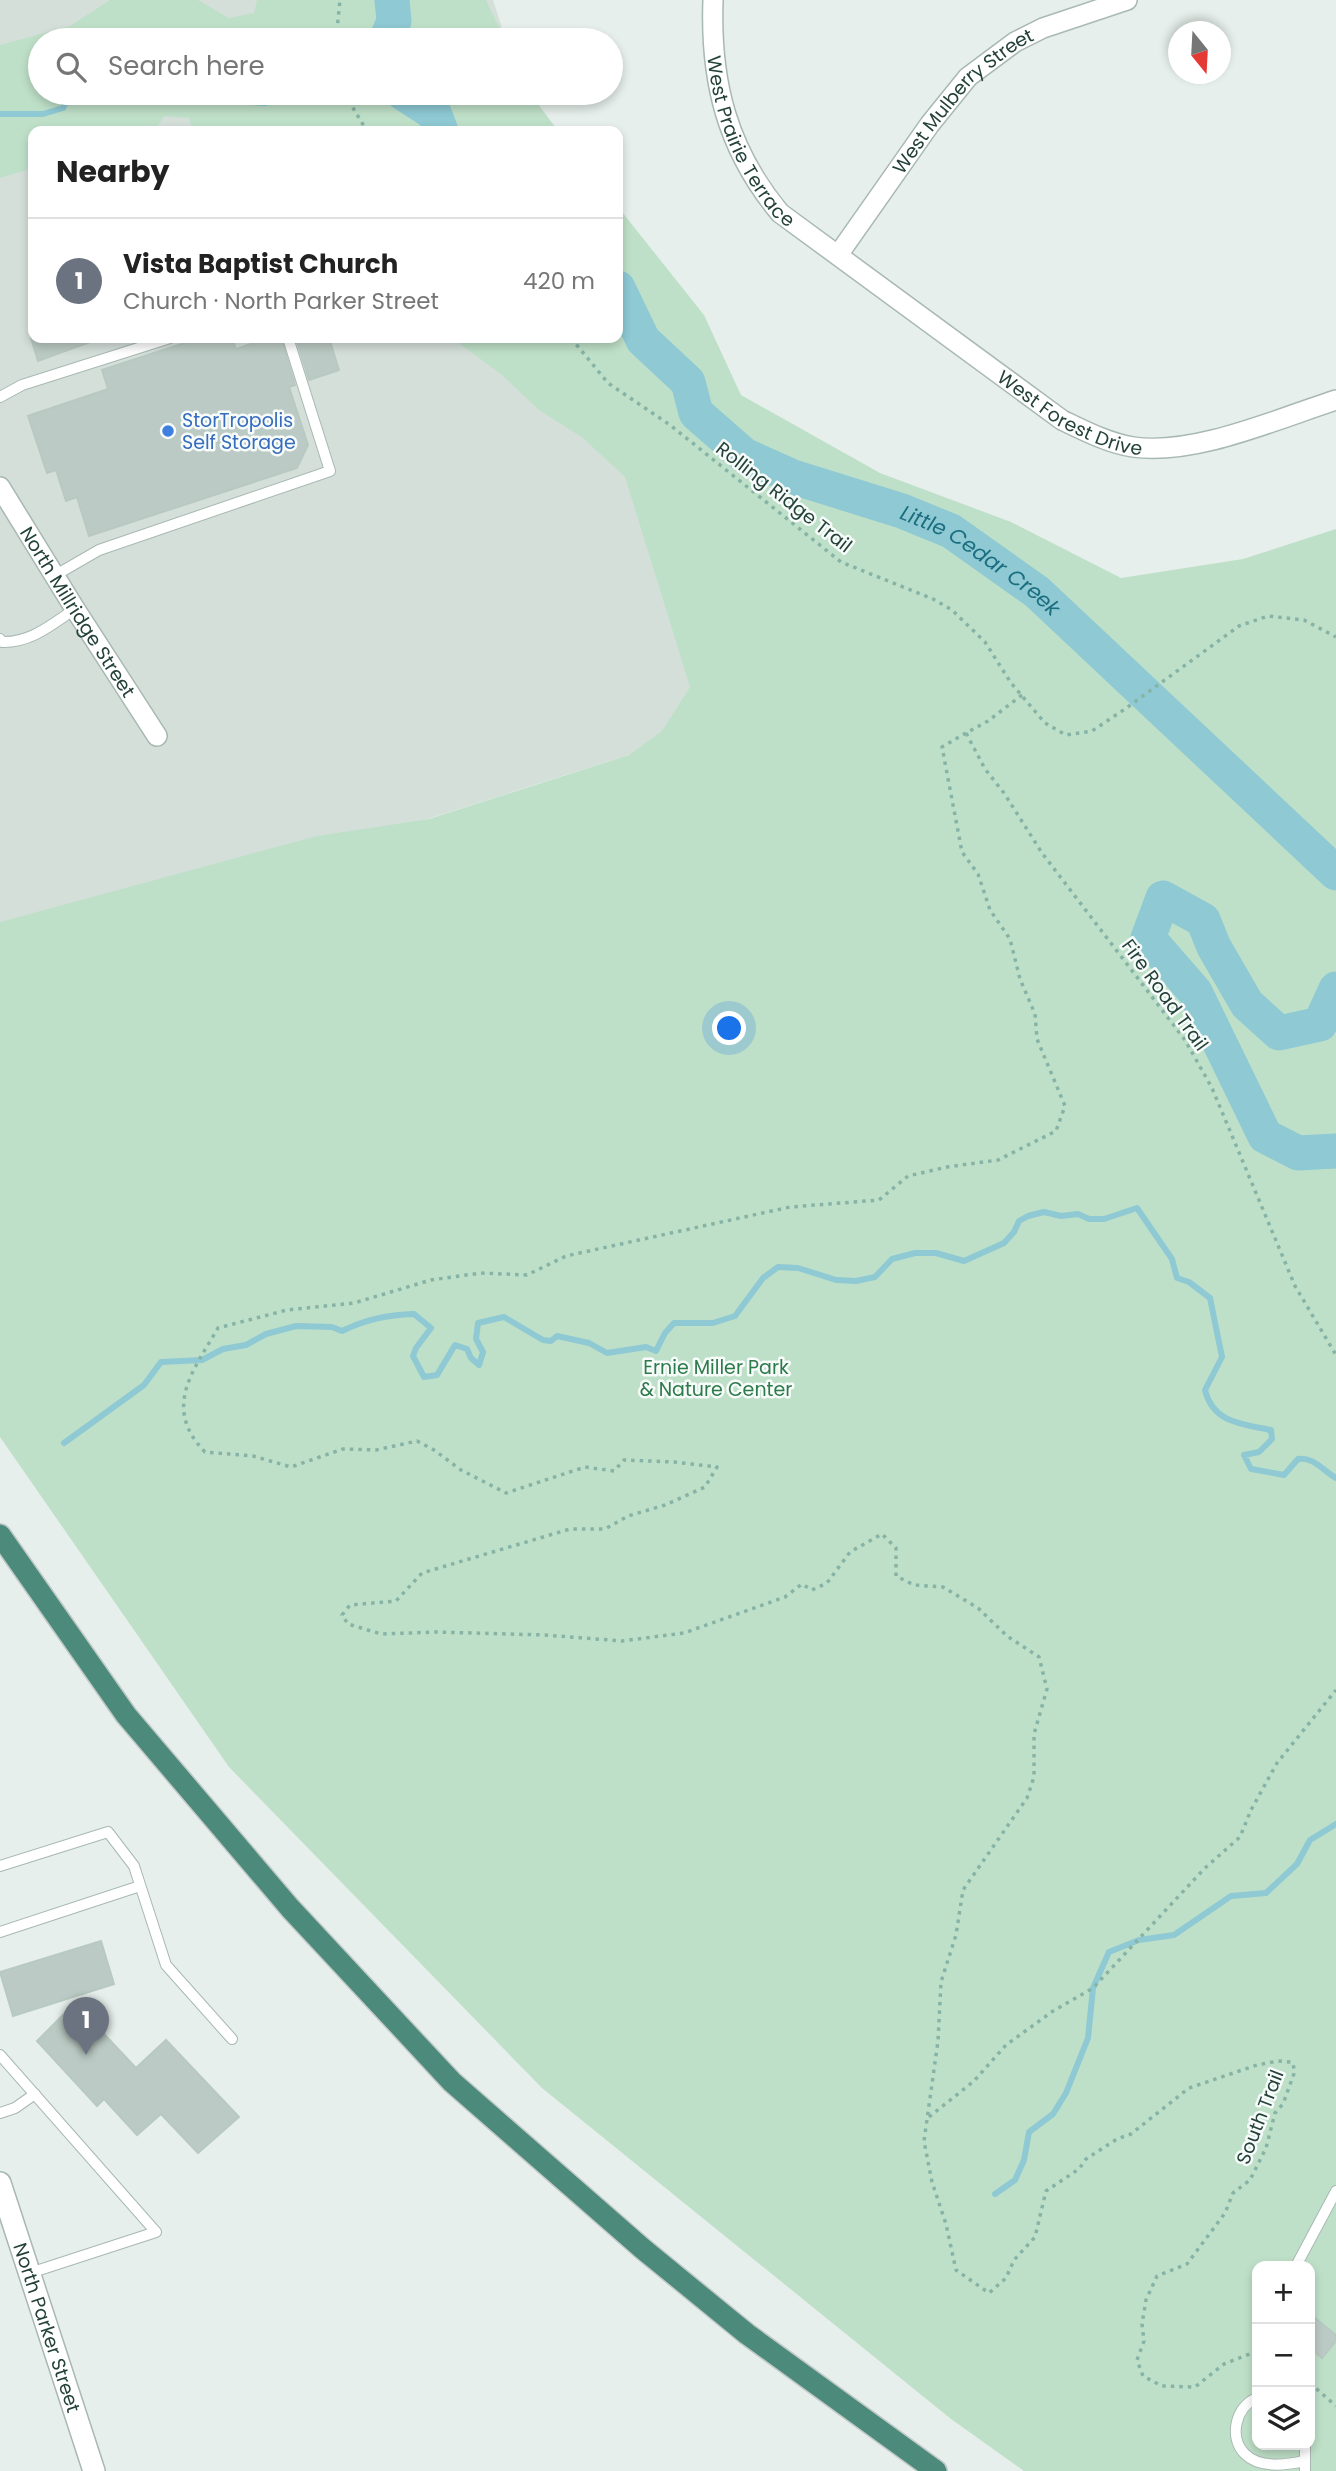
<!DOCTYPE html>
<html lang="en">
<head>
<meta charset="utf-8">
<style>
	body { margin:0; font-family:Poppins,sans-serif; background:#f6f6f6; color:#222 }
	.controls { position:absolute; right:21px; bottom:21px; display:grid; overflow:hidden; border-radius:14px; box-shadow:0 4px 10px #0003 }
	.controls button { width:63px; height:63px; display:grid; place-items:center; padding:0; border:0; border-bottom:2px solid #e0e0e0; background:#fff; color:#222; font:35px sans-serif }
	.compass { position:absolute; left:1168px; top:21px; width:63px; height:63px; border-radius:50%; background:#fff; box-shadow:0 4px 10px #0003; rotate:162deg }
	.you { position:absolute; left:730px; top:1029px; width:24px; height:24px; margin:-18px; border:5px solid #fff; border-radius:50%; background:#1a73e8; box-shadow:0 0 0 10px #1a73e833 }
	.badge { display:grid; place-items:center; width:46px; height:46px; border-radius:50%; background:#d93025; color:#fff; font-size:23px; font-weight:700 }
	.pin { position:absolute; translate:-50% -58px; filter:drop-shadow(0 2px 4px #0008) }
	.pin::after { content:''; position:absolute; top:37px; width:24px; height:21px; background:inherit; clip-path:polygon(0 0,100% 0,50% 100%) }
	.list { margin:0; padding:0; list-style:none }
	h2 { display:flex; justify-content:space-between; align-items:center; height:91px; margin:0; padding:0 28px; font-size:30px }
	h2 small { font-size:23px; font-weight:400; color:#767676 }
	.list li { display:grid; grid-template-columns:46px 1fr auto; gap:21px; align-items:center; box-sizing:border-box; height:126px; padding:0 28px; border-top:2px solid #e0e0e0 }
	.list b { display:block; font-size:26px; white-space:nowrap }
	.list p { margin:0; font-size:23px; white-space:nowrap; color:#767676 }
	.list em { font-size:23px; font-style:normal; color:#767676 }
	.icon { flex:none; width:38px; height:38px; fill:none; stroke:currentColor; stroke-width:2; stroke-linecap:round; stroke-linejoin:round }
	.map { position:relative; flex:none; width:1336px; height:2471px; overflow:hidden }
	.search { position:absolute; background:#fff; box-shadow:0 4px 10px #0003; left:28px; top:28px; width:595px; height:77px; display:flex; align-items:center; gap:18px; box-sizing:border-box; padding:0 24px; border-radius:38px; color:#767676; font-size:26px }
	.panel { position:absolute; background:#fff; box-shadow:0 4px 10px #0003; left:28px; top:126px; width:595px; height:217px; border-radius:14px }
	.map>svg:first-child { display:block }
	.built { fill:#d4dfda }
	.green { fill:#bfe0c8; fill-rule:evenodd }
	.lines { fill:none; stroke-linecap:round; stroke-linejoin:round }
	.stream { stroke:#8ec9d4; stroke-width:6 }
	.river { stroke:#8ec9d4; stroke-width:35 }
	.building { fill:#bbcac4; stroke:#b8c9c2; stroke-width:2 }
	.service-casing { stroke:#a8b8b2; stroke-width:12 }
	.minor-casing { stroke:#a8b8b2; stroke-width:22 }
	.tertiary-casing { stroke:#a8b8b2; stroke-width:24 }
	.trunk-casing { stroke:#c2cac8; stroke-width:24 }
	.path { stroke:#86b3a5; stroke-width:3.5; stroke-dasharray:3.5 5; stroke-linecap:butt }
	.service { stroke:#fff; stroke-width:10 }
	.minor { stroke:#fff; stroke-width:19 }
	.tertiary { stroke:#fff; stroke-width:21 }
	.trunk { stroke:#4c8a7c; stroke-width:21 }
	.shop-dot { fill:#3f7fe0; stroke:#f7fbf9; stroke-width:2.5 }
	.labels { text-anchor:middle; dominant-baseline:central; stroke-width:5; stroke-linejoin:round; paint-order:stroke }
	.street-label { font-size:19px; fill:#24423a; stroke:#f7fbf9 }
	.shop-label { font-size:19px; fill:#366cbe; stroke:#f7fbf9; text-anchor:start }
	.park-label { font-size:19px; fill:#2d7a4b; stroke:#f7fbf9 }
	.water-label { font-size:21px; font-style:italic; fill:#1c6f80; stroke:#f7fbf9 }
</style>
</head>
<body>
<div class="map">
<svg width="1336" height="2471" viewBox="0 0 1336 2471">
	<rect width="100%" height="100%" fill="#e6efeb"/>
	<path class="built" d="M0,0H493L506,40H40V93L535,131H33V338H602L726,724L0,955Z"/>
	<path class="green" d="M110,0H198L229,18L254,13L257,0H486L505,40H40V93H530L558,131H193L189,118L164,116L155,131H33V168L0,178V45L70,26Z
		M618,207L704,315L741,395L880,473L1011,522L1121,578L1243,559L1336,529V2471H1024L951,2419L542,2088L229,1767L0,1437V922L317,836L429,819L629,755L662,731L690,687L625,477L583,438L539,410L502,375L452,338H618ZM1257,2266H1310V2445H1257Z"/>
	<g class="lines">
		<path class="stream" d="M120,93L161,98L213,99L265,103L297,93
			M0,114H43L63,108L71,93
			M64,1443L144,1385L161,1362L202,1360L223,1349L246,1345L266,1334L296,1326L332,1327L342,1331C367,1319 387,1315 414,1314L431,1328L416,1348L413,1356L424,1377L437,1375L455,1345L467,1349L471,1358L479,1365L483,1352L476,1339L478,1323L504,1317L543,1340L551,1341L557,1336L589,1343L607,1353L646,1347L656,1351L665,1333L674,1323H713L735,1316L763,1278L778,1267L798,1268L836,1280L856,1281L875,1277L892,1259L915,1253H936L964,1261L1004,1243L1014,1232L1019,1221L1028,1216L1044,1212L1061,1216L1078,1214L1089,1219H1104L1137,1208L1172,1259L1177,1278L1189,1282L1210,1298L1222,1357L1205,1390C1213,1423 1242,1424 1271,1430L1272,1439L1259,1452L1244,1455L1251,1469L1284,1475L1298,1459C1315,1457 1323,1471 1336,1478
			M995,2194L1015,2180L1024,2160L1029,2132L1053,2114L1066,2093L1088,2038L1093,1988L1109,1952L1139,1940L1174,1935L1231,1896L1266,1893L1297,1864L1310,1840L1336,1824"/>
		<g class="river">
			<path d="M386,40L394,21L392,0"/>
			<path d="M403,93L434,113L441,131"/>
			<path id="s1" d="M618,288L643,340L688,382L696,413L744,455L793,477L902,511L951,531L1037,592L1336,873"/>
			<path d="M1336,989L1320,1024L1279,1033L1247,1004L1214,947L1203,920L1163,898L1148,938L1195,992L1265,1136L1298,1153L1336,1151"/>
		</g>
	</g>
	<path class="building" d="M31,338H92L93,341L38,361Z
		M200,338H232L236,349L269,338H281L295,385L289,387L308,445L297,468L89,536L77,497L66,501L56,470L47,473L28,416L108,389L102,370Z
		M296,338H329L339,370L309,380Z
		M101,1941L114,1984L13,2016L0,1972Z
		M75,2003L136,2068L166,2040L239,2117L198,2153L161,2114L137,2135L104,2099L97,2106L37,2041Z
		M1310,2314L1336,2335V2341L1322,2358L1310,2348Z"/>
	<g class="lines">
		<defs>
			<path id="service" d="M0,397L22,385L170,338
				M54,576L99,550L330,471L288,338
				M0,639L2,642C31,643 52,624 75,609
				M0,1866L108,1832L134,1866L166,1965L232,2039
				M0,1932L140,1886
				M0,2055L156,2232L30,2273
				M0,2113L15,2108L35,2094
				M1296,2266L1336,2191
				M1257,2398C1236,2406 1228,2437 1245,2454C1260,2469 1286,2465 1304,2461
				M1305,2445V2471"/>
			<g id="minor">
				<path id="s2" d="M713,0C710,82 727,149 780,213L1062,420C1085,431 1108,443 1133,447C1194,456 1277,419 1336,400"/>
				<path id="s3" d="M838,255L930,124L968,77L1015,42L1043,28L1127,0"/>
				<path id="s4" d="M0,487L75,609L157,736"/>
			</g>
			<g id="tertiary">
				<path id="s5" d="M0,2183L94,2471"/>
			</g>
			<path id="trunk" d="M0,1535L126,1715L290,1908L452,2082L643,2249L747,2334L936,2471"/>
		</defs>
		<use href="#service" class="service-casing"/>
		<use href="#minor" class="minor-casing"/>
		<use href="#tertiary" class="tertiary-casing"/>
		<use href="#trunk" class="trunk-casing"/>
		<path class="path" d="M336,40L340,0
			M344,93L367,131
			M571,338L608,383L670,425L841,562L933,599L952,610L985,642L1011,683L1045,723L1066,735L1092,731L1125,709L1239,626L1268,616L1304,620L1336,637
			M1022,695L988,721L966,733L985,769L1004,793L1042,853L1185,1040L1212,1088L1295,1286L1336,1355
			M966,733L942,747L962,852L978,874L990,910L1010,939L1020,979L1035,1014L1037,1039L1065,1106L1056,1131L998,1160L947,1167L908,1176L879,1200L790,1207L566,1256L527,1275L481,1273L431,1280L354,1303L287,1310L218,1328C193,1371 162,1408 205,1452L253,1456L291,1467L343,1449L376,1450L417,1441L434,1450L461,1470L506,1493L585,1467L614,1471L624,1460L674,1462L717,1467L705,1487L665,1505L628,1516L605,1529H570L422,1573L396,1601L350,1605L342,1615L348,1624L381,1634L437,1632L545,1635L622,1641L684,1633L785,1597L802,1584L812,1590L827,1583L850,1552L882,1534L896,1548V1576L914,1585L943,1587L978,1608L1007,1636L1039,1657L1047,1689L1034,1734V1777L1027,1798L963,1890L956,1935L941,1982L938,2041L924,2141L932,2182L946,2224L956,2270L989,2293L1006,2278L1014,2260L1035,2237L1046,2191L1079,2169L1086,2159L1117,2139L1131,2134L1189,2088L1257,2065L1278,2061L1292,2062L1295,2071L1283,2104L1275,2113L1266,2148L1250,2180L1233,2193L1225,2213L1187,2264L1157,2276L1146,2300L1142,2324L1144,2341L1137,2360L1143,2376L1162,2386L1195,2387L1224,2364L1257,2351
			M929,2117L974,2081L1006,2045L1053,2011L1093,1988L1205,1868L1240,1837L1251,1810L1277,1763L1336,1690
			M1310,2383L1336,2406"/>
		<use href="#service" class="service"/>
		<use href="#minor" class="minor"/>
		<use href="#tertiary" class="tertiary"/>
		<use href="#trunk" class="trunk"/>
	</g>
	<circle class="shop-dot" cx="168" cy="431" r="7"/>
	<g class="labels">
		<g class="street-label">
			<text stroke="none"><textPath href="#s3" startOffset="200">West Mulberry Street</textPath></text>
			<text stroke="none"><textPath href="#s2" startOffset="150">West Prairie Terrace</textPath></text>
			<text stroke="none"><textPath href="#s2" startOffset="583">West Forest Drive</textPath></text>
			<text transform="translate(784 497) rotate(38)">Rolling Ridge Trail</text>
			<text stroke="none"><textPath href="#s4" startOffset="147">North Millridge Street</textPath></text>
			<text transform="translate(1165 995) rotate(54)">Fire Road Trail</text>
			<text transform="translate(1260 2117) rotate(-69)">South Trail</text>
			<text stroke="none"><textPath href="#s5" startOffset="152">North Parker Street</textPath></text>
		</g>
		<g class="shop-label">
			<text x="182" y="420">StorTropolis<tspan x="182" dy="22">Self Storage</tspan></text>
		</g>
		<g class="park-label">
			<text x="716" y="1367">Ernie Miller Park<tspan x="716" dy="22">&amp; Nature Center</tspan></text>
		</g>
		<g class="water-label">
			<text stroke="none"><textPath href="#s1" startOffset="476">Little Cedar Creek</textPath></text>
		</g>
	</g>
</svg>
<div class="controls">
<button>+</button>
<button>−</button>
<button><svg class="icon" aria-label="layers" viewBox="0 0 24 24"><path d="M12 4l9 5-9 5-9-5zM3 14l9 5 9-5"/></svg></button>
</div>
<svg class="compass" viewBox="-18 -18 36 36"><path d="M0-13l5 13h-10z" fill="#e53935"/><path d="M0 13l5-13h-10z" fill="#767676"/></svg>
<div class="you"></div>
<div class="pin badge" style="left:86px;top:2055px;background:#6b7280">1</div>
<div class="search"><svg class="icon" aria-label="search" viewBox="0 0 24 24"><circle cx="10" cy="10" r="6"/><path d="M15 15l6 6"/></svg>Search here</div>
<section class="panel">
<h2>Nearby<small></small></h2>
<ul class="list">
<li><span class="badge" style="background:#6b7280">1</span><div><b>Vista Baptist Church</b><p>Church · North Parker Street</p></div><em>420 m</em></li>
</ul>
</section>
</div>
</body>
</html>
